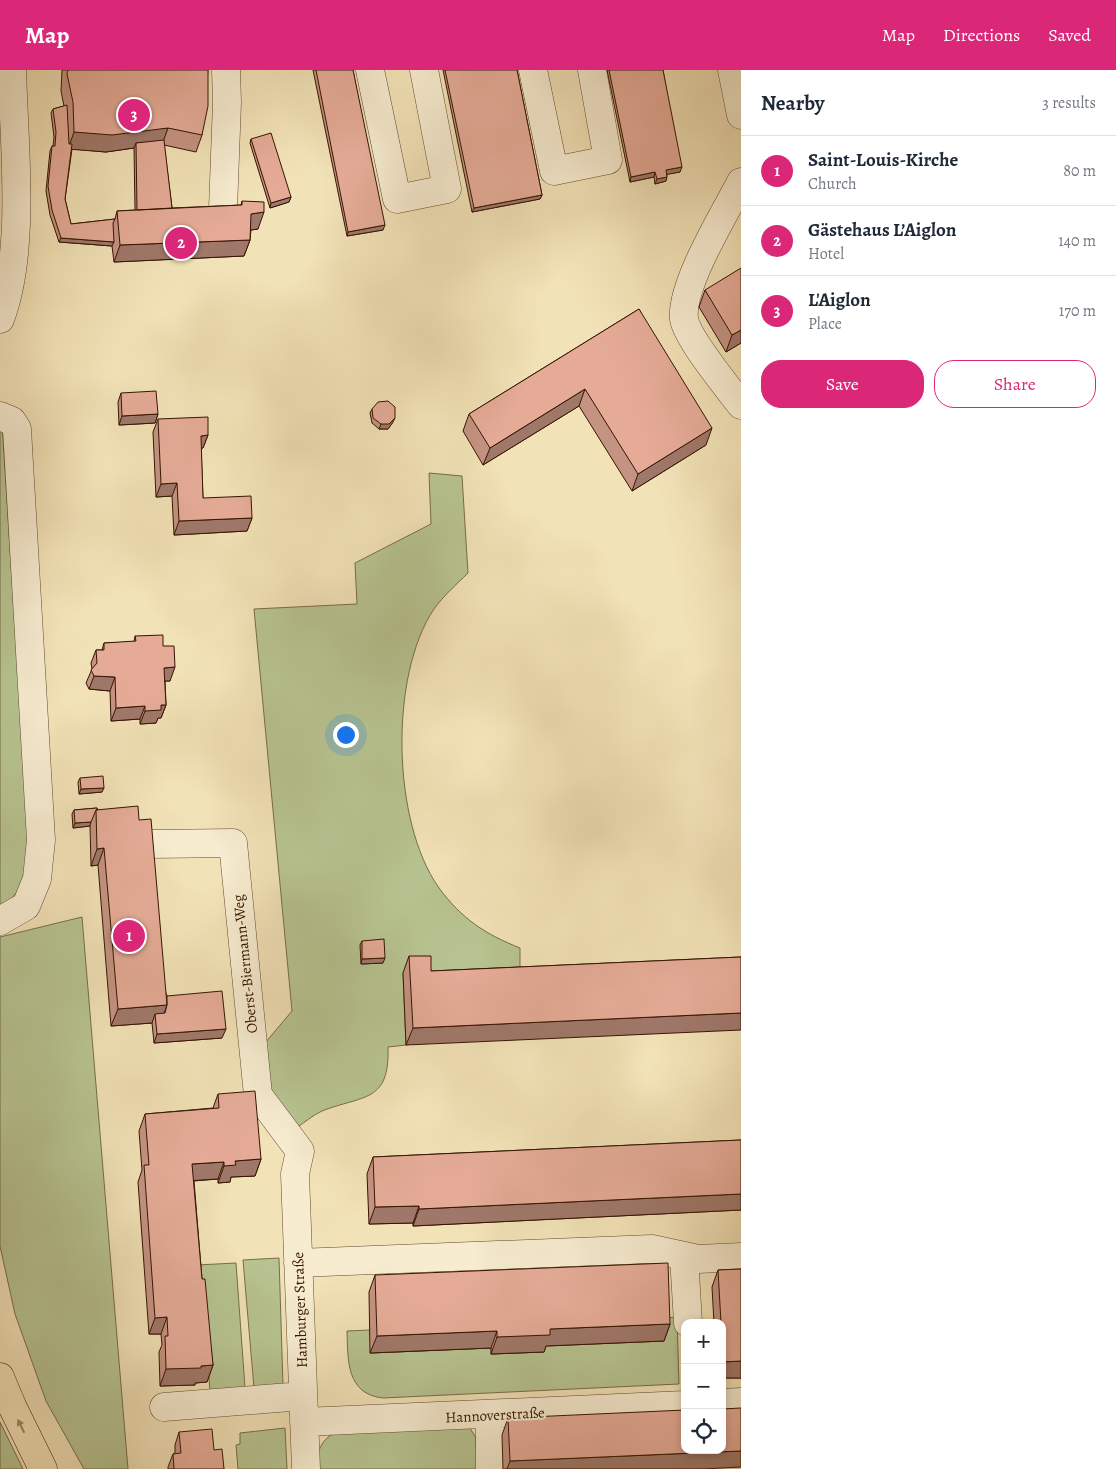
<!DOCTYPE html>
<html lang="en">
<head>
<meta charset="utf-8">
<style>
	body { margin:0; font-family:Alegreya,serif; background:#f2f2f3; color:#1f2937 }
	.controls { position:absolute; right:15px; bottom:15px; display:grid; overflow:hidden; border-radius:10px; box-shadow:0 2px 8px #0003 }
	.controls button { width:45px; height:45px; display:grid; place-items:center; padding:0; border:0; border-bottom:1px solid #e0e1e3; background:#fff; color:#1f2937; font:25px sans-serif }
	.you { position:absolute; left:345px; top:664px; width:18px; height:18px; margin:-12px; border:4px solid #fff; border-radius:50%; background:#1a73e8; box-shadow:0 0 0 8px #1a73e833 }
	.badge { display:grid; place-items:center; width:32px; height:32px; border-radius:50%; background:#db2777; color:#fff; font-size:16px; font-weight:700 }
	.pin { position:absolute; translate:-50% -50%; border:2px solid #fff; box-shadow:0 1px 5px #0006 }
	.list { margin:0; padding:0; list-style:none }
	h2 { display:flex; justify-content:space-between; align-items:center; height:65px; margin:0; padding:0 20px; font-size:21px }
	h2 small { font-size:16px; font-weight:400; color:#747a83 }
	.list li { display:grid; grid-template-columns:32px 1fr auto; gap:15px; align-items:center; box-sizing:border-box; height:70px; padding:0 20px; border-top:1px solid #e0e1e3 }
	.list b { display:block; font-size:19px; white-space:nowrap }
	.list p { margin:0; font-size:16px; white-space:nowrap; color:#747a83 }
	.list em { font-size:16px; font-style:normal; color:#747a83 }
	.actions { display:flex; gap:10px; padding:15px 20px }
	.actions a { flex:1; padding:11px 0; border:1px solid #db2777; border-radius:20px; text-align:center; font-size:18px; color:#db2777 }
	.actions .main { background:#db2777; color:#fff }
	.icon { flex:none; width:28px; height:28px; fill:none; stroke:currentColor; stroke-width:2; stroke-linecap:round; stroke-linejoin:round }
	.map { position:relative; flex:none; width:741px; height:1399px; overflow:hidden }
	header { display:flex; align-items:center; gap:30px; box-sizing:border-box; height:70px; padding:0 25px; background:#db2777; color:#fff }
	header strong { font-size:24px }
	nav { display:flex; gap:28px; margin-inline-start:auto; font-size:18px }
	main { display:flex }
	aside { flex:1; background:#fff }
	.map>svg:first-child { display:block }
	.green { fill:#b7c491; stroke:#766c4a }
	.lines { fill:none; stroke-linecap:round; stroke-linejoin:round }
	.minor-casing { stroke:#64482f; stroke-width:29 }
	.major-casing { stroke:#351502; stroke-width:29 }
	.minor { stroke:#f7ecd0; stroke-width:28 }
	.major { stroke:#f2e2b7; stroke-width:28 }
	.wall { fill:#c59382; stroke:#351502; fill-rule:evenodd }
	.shaded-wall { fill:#a0786a; stroke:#351502 }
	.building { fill:#e5ab97; stroke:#351502 }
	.oneway { fill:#9d8666 }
	.labels { text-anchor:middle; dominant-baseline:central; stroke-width:4; stroke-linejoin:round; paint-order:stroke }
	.street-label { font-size:15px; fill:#351502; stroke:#f7ecd0 }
</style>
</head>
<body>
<header>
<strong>Map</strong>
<nav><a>Map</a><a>Directions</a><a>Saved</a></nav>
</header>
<main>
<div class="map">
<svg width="741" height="1399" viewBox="0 0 741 1399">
	<rect width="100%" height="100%" fill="#f2e2b7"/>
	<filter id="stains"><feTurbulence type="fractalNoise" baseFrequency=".004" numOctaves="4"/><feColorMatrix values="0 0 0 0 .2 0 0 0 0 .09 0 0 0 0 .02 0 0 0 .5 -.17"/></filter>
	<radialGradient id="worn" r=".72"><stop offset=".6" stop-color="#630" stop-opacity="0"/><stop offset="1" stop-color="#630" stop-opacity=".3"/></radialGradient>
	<path class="green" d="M0,354L2,355L30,785L18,821L0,842Z
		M429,403L462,406L468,503C457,514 443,526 434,539C389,606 392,752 439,818C462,849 485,864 520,878V914L403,903L406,975L388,977C390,1033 363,1025 322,1041C313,1045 304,1053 296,1058L270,1035L265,973L292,941L254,539L357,534L355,493L431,454Z
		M82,847L128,1399H84L46,1331L15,1244L0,1176V867Z
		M279,1188L283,1316L254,1318L243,1190Z
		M236,1193L245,1318L210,1322L203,1222L197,1195Z
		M677,1247L679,1314L383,1328C346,1324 348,1290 347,1261L370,1260L371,1283L491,1278V1284L543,1282L544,1276L663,1248Z
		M0,1352L23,1399H0Z
		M285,1358L287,1399H238L236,1375L240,1374V1363Z
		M470,1358L476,1368L477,1399H317C317,1383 319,1372 334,1363Z"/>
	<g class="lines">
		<defs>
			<path id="minor" d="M370,0L397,129L447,119L424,0
				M533,0L554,101L608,90L592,0
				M732,0L741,45
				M741,112C725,143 680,216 684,249C687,268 728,318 741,335
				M223,139L227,32L226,0
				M0,249C26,181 14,74 12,0
				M0,346L12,351L17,359L41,770L37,809L26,836L0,851
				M152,774L233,773L258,1025L300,1081L295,1104L306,1399
				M684,1186L688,1253
				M298,1193L652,1179L698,1189L741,1187
				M722,1333L741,1332
				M164,1337L303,1326
				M304,1352L685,1335
				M490,1399V1345"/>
			<path id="major" d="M0,1307L13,1338L43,1399"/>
		</defs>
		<use href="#minor" class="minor-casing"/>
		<use href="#major" class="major-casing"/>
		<use href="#minor" class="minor"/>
		<use href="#major" class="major"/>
	</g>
	<path class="wall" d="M62,0H208L202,65L196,82L164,75L172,138L241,135L242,131L258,159L251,160L250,170L244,186L114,192L112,176L59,172L50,145L46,121L50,81L52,76H53L54,67L51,43L53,39L64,36L61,21ZM134,78L135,140L117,141L115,149L71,154L65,129L72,79L106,82Z
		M313,0H353L383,160L347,166Z
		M443,0H517L542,125L540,129L472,142Z
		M607,0H663L680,102L667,104L666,111L655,114L654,107L630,112Z
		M251,69L291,127L289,132L270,138L250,73Z
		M705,220L741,273L726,282L699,237Z
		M639,239L706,375L632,421L579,336L483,395L463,361L469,344Z
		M121,323L158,344L155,353L119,355L118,332Z
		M372,339L393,352L388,359H379L372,353L370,343Z
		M158,349L208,365L203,378H201L203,428L252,448L247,461L174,465L172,426L156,427L153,362Z
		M135,566L163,576L170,611H165L166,635L161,648H158L156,653L140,654V649L111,651L110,621L89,619L86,613L92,599L91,593L96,580H102L104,573L134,572Z
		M80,708L102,722L79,724L78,712Z
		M97,738L167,926L222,968L154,973L152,953L111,956L98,795L91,796L90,756L73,758L72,744L74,740Z
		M362,871L383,893L361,894L360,875Z
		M409,886L431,901L741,887L406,975L403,903Z
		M218,1024L261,1089L255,1106L231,1107L230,1112L218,1113V1109L194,1111L202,1209L213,1295L207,1312L195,1313V1315L160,1316L159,1282L162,1275L161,1264H149L138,1112L142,1100L139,1061L145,1044L213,1038Z
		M741,1070V1140L413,1156V1153L369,1154L367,1104L373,1087Z
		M741,1199V1308H722V1253H714L712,1217L718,1200Z
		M375,1205L670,1254L664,1271L546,1276L544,1282L491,1284V1278L370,1283L369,1222Z
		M508,1348L703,1399H503L502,1365Z
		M179,1362L214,1380L224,1399H168V1397L173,1384L175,1383V1375Z"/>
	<path class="shaded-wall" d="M168,58L162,75L136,73L134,78L106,82L68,79L74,62Z
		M682,97L680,102L664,105L666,100Z
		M655,102L654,107L630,112L631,107Z
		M667,107L666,111L655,114L657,109Z
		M542,125L540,129L472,142L474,138Z
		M291,127L289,132L270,138L271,133Z
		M264,142L258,159L244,161L251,144Z
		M385,155L383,160L347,166L348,162Z
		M61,168L114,172L112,176L59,172Z
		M250,170L244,186L114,192L120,175Z
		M741,260V273L726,282L732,265Z
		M585,319L579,336L483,395L490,378Z
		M158,344L155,353L119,355L122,346Z
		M395,348L393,352L388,359H379L381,354Z
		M712,358L706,375L632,421L638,404Z
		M208,365L203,378L196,379L201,366Z
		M177,413L172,426L156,427L161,414Z
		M252,448L247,461L174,465L179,451Z
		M175,597L170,611H160L164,598Z
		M94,606L115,607L110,621L89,619Z
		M161,635H166L161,648H158L156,653L140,654L145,641Z
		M145,636L140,649L111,651L116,638Z
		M104,718L102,722L79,724L81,719Z
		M91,752L90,756L73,758L75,753Z
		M104,778L98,795L91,796L97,779Z
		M385,888L383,893L361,894L362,889Z
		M167,935L161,952L155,944L152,953L111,956L118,939Z
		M741,943V960L406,975L413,958Z
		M226,959L222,968L154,973L157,964Z
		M261,1089L255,1106L231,1107L230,1112L218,1113L224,1096L235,1091Z
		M224,1092L218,1109L186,1111L192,1094Z
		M741,1124V1140L413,1156L419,1139Z
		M419,1136L413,1153L369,1154L375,1137Z
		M167,1247L161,1264H149L155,1248Z
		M670,1254L664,1271L546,1276L544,1282L491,1284L497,1267L550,1259Z
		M497,1261L491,1278L370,1283L377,1266Z
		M741,1291V1308H722V1292Z
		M213,1295L207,1312L195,1313V1315L160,1316L166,1299Z
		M741,1381V1397L703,1399H507L510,1391Z"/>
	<path class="building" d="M68,0H208V36L202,65L168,58L112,65L74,62L73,32L67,4Z
		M316,0H353L385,155L348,162Z
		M445,0H517L542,125L474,138Z
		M609,0H663L682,97L666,100L667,107L657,109L655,102L631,107Z
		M67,35L69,74H72L65,129L71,154L115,149L113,153L114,172L61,168L52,140L48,116L52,76H55L56,62L53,39Z
		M271,63L291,127L271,133L251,69Z
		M164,70L172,138L137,140L136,73Z
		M242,131L264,132V142L251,144L250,170L120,175L117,141L242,135Z
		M741,198V260L732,265L705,220Z
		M639,239L712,358L638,404L585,319L490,378L469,344Z
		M156,321L158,344L122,346L121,323Z
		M388,331L395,337V348L389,354H381L373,348L372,339L378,332Z
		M208,347V365L201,366L203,428L251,426L252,448L179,451L177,413L161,414L158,349Z
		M163,565V576H174L175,597L164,598L166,635H161V640L145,641V636L116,638L115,607L94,606L91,600L97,593L96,580H104V573L136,571L135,566Z
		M103,706L104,718L81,719L80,708Z
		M138,736L139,750L151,749L167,935L118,939L104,778L97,779L96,740Z
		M97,738V739L96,740L91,752L75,753L74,740Z
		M384,869L385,888L362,889V871Z
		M409,886H431V901L741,887V943L413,958Z
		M222,921L226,959L157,964L155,944L165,943L167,935V926Z
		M255,1021L261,1089L235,1091L236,1095L224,1096V1092L192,1094L202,1209H205L213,1295L201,1296V1298L166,1299L165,1266H168L167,1247L155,1248L144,1095H149L145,1044L219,1038L218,1024Z
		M741,1070V1124L419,1139V1136L375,1137L373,1087Z
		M668,1193L670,1254L550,1259V1265L497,1267V1261L377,1266L375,1205Z
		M741,1199V1291L722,1292V1253H721L718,1200Z
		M741,1338V1381L510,1391L508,1348L685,1340V1380H722V1339Z
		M212,1359L214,1380L222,1379L224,1399H174L173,1384L181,1383L179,1362Z"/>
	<defs><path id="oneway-solid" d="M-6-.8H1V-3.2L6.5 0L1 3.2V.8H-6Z" transform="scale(1.25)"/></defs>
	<use class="oneway" href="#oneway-solid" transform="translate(21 1356) rotate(-116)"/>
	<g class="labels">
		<g class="street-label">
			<text transform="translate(245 894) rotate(-96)">Oberst-Biermann-Weg</text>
			<text transform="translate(300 1240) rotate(-92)">Hamburger Straße</text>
			<text transform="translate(495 1345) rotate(-3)">Hannoverstraße</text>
		</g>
	</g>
	<rect width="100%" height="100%" filter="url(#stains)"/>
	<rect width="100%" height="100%" fill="url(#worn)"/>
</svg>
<div class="controls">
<button>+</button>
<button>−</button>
<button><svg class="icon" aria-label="locate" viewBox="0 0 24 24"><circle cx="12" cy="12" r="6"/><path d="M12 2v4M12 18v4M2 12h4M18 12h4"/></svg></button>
</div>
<div class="you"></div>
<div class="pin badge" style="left:129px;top:866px">1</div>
<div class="pin badge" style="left:181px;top:173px">2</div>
<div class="pin badge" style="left:134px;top:45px">3</div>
</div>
<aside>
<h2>Nearby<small>3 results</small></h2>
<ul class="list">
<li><span class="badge">1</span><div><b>Saint-Louis-Kirche</b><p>Church</p></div><em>80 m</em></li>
<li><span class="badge">2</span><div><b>Gästehaus L’Aiglon</b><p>Hotel</p></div><em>140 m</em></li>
<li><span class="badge">3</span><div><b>L'Aiglon</b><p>Place</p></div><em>170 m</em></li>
</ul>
<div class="actions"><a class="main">Save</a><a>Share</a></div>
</aside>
</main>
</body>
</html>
